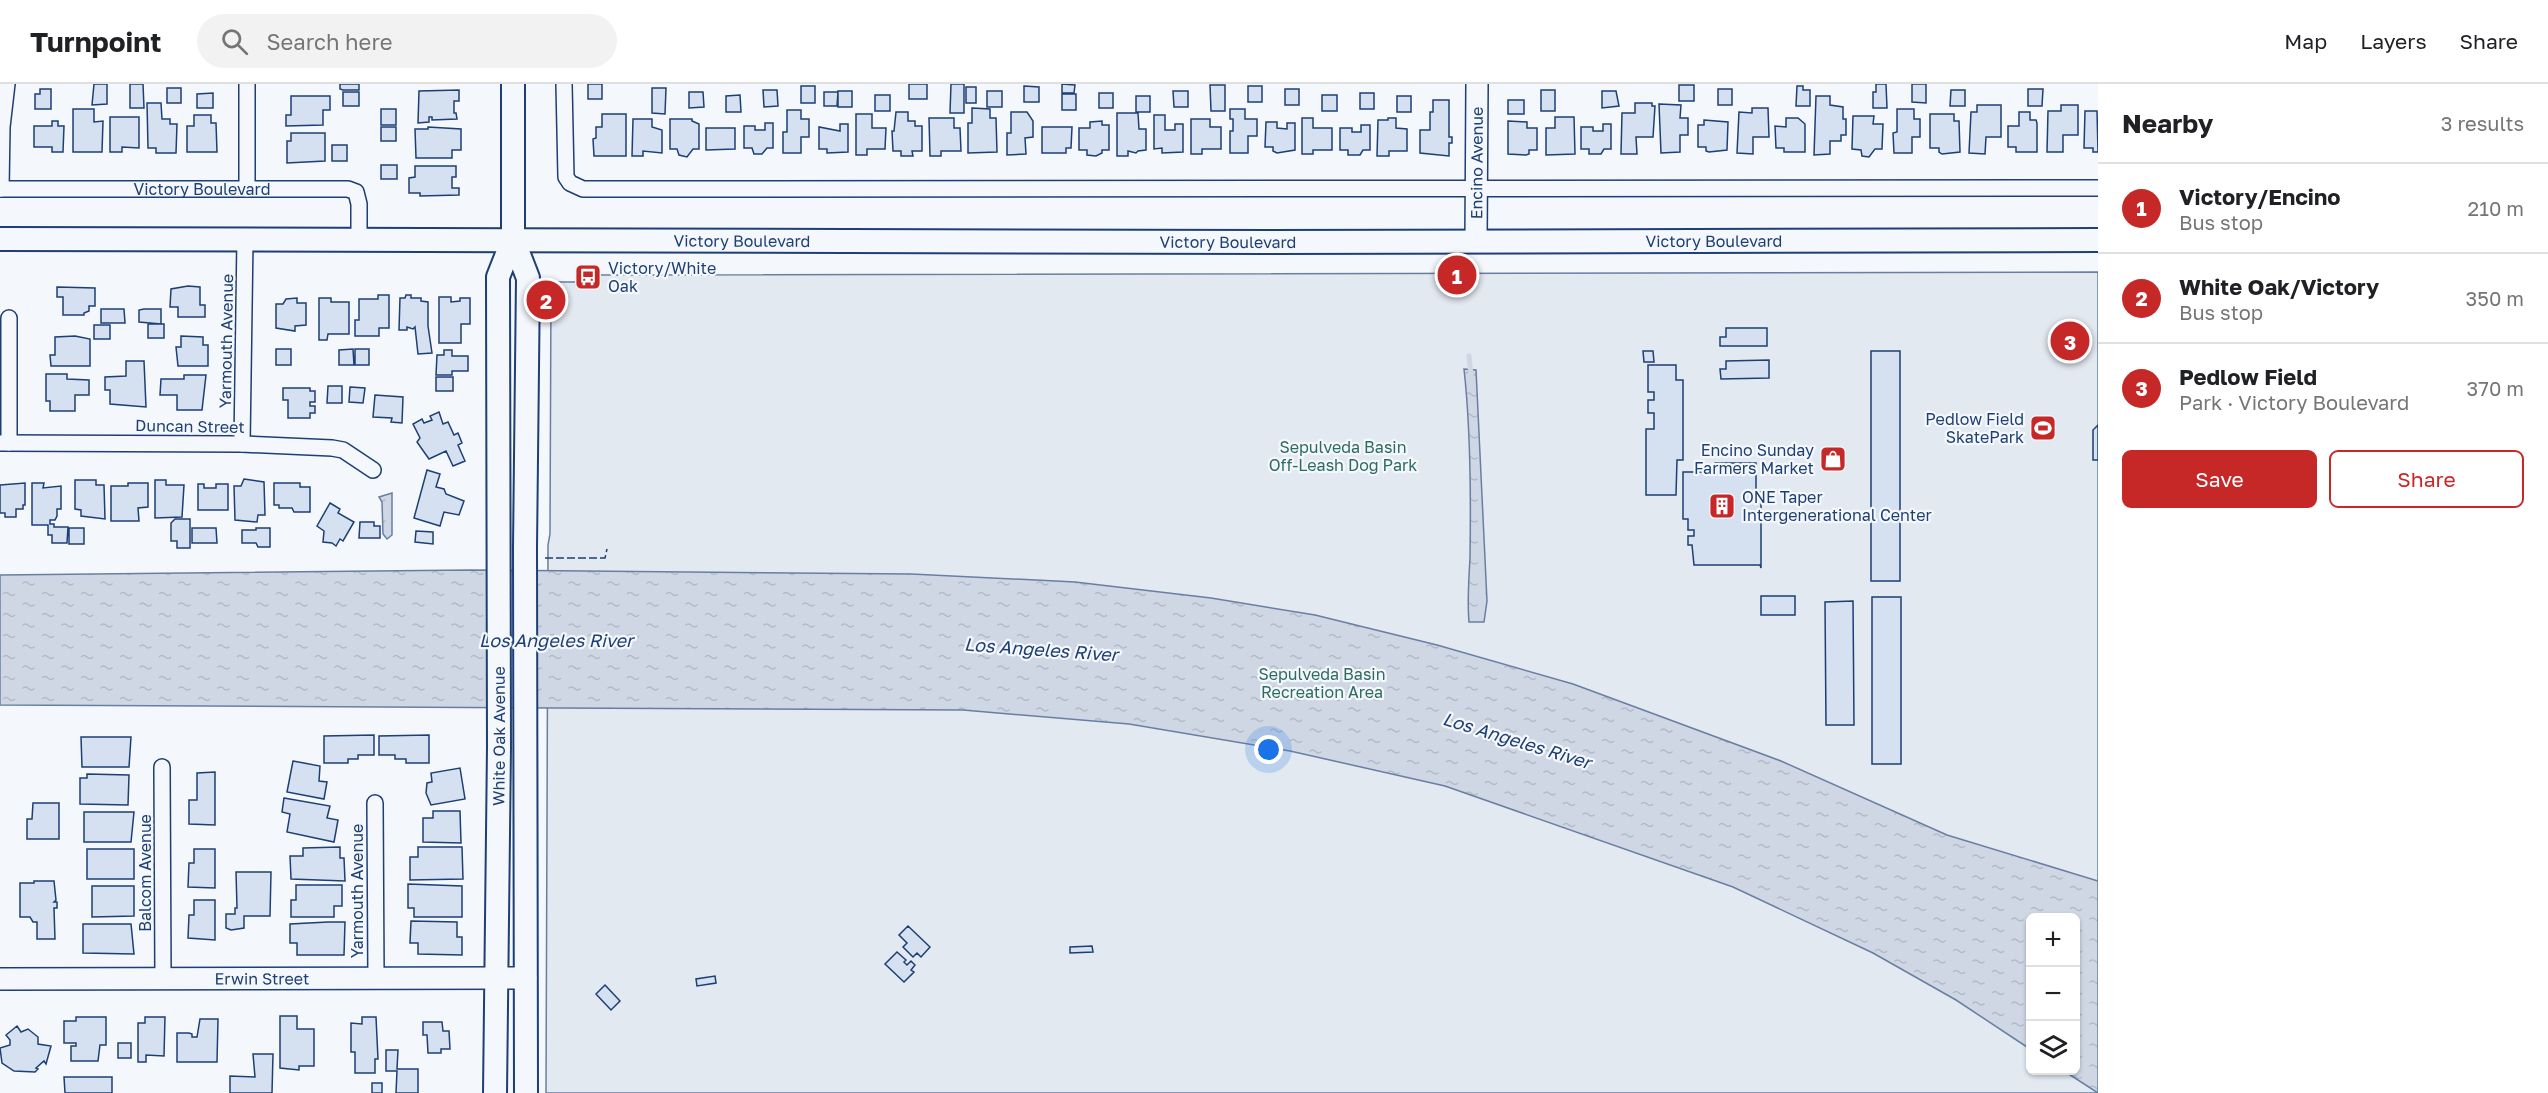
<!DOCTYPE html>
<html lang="en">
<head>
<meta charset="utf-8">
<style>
	body { margin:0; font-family:"Golos Text",sans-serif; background:#f2f2f2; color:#202124 }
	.controls { position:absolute; right:18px; bottom:18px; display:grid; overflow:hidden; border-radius:9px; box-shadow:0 2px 4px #0004 }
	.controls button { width:54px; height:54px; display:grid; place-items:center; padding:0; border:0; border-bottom:2px solid #e0e0e0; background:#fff; color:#202124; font:30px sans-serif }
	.you { position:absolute; left:1269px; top:666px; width:21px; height:21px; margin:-15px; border:4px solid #fff; border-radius:50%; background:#1a73e8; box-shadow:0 0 0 9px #1a73e833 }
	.badge { display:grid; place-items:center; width:39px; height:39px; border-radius:50%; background:#c62828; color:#fff; font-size:20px; font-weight:700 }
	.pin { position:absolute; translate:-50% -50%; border:3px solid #fff; box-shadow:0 2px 6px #0006 }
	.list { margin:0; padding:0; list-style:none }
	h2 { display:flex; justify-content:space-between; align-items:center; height:78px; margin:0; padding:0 24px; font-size:26px }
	h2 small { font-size:20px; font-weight:400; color:#757577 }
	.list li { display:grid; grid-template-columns:39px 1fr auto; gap:18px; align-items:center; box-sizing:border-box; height:90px; padding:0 24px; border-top:2px solid #e0e0e0 }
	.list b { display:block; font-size:22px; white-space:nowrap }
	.list p { margin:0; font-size:20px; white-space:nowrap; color:#757577 }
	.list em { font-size:20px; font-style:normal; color:#757577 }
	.actions { display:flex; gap:12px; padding:18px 24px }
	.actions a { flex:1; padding:14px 0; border:2px solid #c62828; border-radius:9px; text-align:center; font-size:21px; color:#c62828 }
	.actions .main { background:#c62828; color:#fff }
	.icon { flex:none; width:33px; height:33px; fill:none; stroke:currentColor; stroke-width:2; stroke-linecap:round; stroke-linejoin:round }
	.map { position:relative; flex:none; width:2098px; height:1009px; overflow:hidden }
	header { display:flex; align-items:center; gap:36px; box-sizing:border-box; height:84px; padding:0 30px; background:#fff; border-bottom:2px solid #e0e0e0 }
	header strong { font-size:28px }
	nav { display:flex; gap:33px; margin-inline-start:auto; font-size:21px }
	.search { width:420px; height:54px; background:#f2f2f2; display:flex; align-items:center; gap:15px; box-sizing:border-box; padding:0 21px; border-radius:33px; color:#757577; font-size:22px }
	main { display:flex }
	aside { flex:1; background:#fff }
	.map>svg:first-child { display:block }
	.park { fill:#e3e9f0; stroke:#687fa3; stroke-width:1.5; fill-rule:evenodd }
	.water { fill:url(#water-ripples); stroke:#687fa3; stroke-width:1.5 }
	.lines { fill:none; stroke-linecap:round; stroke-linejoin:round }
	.stream { stroke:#cfd7e4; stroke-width:5 }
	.building { fill:#d5e0f0; stroke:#1d3f73; stroke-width:1.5 }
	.street-casing { stroke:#1d3f73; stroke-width:18 }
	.secondary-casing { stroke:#1d3f73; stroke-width:24 }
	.primary-casing { stroke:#1d3f73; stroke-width:26 }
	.street { stroke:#f4f7fb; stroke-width:15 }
	.secondary { stroke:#f4f7fb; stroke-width:21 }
	.primary { stroke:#f4f7fb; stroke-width:22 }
	.fence { stroke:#1d3f73; stroke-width:1.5; stroke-dasharray:8 3; stroke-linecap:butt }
	.labels { text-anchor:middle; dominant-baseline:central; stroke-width:4.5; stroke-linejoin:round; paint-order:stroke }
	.street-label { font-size:16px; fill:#1d3f73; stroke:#f4f7fb }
	.poi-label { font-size:16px; fill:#1d3f73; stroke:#f4f7fb; text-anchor:start }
	.park-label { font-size:16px; fill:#2c6c60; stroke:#f4f7fb }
	.water-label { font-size:18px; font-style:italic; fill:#1d3f73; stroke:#f4f7fb }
</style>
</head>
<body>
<header>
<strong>Turnpoint</strong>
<div class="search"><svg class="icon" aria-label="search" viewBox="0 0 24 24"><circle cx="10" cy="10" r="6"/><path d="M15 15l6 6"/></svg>Search here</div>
<nav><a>Map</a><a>Layers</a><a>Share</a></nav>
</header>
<main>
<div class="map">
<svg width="2098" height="1009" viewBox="0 0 2098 1009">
	<defs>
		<pattern id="water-ripples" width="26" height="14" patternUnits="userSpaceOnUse" patternTransform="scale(1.5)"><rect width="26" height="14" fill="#cfd7e4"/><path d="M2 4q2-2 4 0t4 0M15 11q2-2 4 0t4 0" fill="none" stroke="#b1bac7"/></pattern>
	</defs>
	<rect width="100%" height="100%" fill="#f4f7fb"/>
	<path class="park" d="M2098,188V1009H546L548,461L550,450L551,204L558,198H592V191ZM2030,834H2076V986H2030Z"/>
	<path class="water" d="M1464,285L1476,286L1487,517L1484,538H1469C1467,516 1469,495 1470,473C1471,411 1471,347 1464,285Z
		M392,409V451L387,455L383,450L382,418L379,413Z
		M470,486L911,490L1075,498L1211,514L1315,531L1437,561L1573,600L1781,677L1947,751L2098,797V1009L2064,987L2076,986V834H2030V965L1956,916L1873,869L1733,803L1445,702L1290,667L1129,640L963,626L0,621V491Z"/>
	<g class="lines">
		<path class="stream" d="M1469,272L1471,291"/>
	</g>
	<path class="building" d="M94,0H107V20L92,21Z
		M130,0H143L144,24H130Z
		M340,0H359V6H343L340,5Z
		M588,0H602V15H588Z
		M909,0H927V15H909Z
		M951,0H964V29H950Z
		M1062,0L1075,1L1074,9H1062Z
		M1876,0H1886L1887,24H1873V8H1876Z
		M1912,0H1926V19L1912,18Z
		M1210,1H1225V27H1211Z
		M1679,1H1694V17H1679Z
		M801,2H815V19H801Z
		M1024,2L1039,3V18H1024Z
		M1248,2H1262V18H1248Z
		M1797,2H1803V6H1810V22H1796Z
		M966,3H976V19H966Z
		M167,4H181V19H167Z
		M652,4H666L665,30L652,29Z
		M40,5H51V25H35V10H40Z
		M1285,5H1299V21H1285Z
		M1718,5H1732V21H1718Z
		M2028,5H2043L2042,22H2028Z
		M459,6V17H454V29H456L457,35L432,36V33H429V38L418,39L419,7Z
		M763,6H777L778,22L764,23Z
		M1541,6H1555V27H1541Z
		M1951,6H1965V22H1950Z
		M838,7H852V23H838Z
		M987,7H1002V23H987Z
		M1173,7H1188V23H1174Z
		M1602,7H1616L1619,22L1602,24Z
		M343,8H359V22H343Z
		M689,8H703L704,23L689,24Z
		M824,8H838L837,22H824Z
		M213,9V24H197V10Z
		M1099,9H1113V24H1099Z
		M1360,9H1374V25H1360Z
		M1062,10H1076V26H1062Z
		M740,11L741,28H726V12Z
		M875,11H890V27H875Z
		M1322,11H1337V27H1322Z
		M291,12H330V26H323V41L286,42V31H291Z
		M1136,12H1150V28H1136Z
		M1397,12H1411V28H1397Z
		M1816,12H1830V21L1843,23V35H1846V51H1841V57H1830V70L1814,71Z
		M1433,16H1449V53H1452V59H1449V72L1420,69V46H1430V28H1433Z
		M1508,16H1524V30H1508Z
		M147,19H161L162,35H170V40H177L176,69H156V64H148Z
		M1635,19H1652V22H1655L1653,53H1636L1637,70H1621L1622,29H1635Z
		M1659,20L1681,21L1680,34H1688V51H1680V68L1661,69Z
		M1977,21H2001V53H1986L1985,70L1969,69L1971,28H1977Z
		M2061,21H2078V51H2063V68H2047L2048,27H2061Z
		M972,24L990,25V34H996L997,68L968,69V39H972Z
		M1752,24H1768L1769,53H1753V70L1737,69L1739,28L1752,29Z
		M73,25H94V38L103,37L102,68H73Z
		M381,25H396V41H381Z
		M1230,25H1245V35H1257V52H1248V69H1230V47H1233V35H1230Z
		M1897,25H1914V35H1920V53H1912V69H1894L1893,49L1897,48Z
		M787,26H801V35H809V53H801V69H783V48H787Z
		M2085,27H2097L2098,68H2093V64H2084Z
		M896,28H908V37H915V42H922V67H912L913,72H901V67H893L892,47H894Z
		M1011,28H1027L1033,37V53L1025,54L1026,70L1007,71V49H1011Z
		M2019,28H2030V36H2036L2037,39V68H2016V63H2008V42H2019Z
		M1117,29H1138L1139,45H1146V66L1138,67L1136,69L1128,67V72H1117Z
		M602,30H626V72H594L593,55L596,54V43H602Z
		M856,30H872V44H886L885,65H867V71H856Z
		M1930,30H1954V37H1959L1960,68L1942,70L1939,68V64H1930Z
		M194,31H211V39H216L217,68H187V42H194Z
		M1154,31H1165V46H1175V40H1183V68L1162,69V64L1154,65Z
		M1853,32H1874L1873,40H1883L1882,65H1875L1869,73L1862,72L1861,66L1852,65Z
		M110,33H139V64L122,63V68H110Z
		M1555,33H1574L1575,70L1546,71V44H1555Z
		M929,34H954V44H960L961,67H941V72H930Z
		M1302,34H1313V44H1332V66H1313V70H1302Z
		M1388,34H1396V44L1407,45V67H1389V72H1377L1378,36H1388Z
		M1786,34H1798L1805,40V68H1784V64H1776L1775,42L1786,43Z
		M633,35H652V43L662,46V69L643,67V72H632Z
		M670,35H692V37L699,40V65H693L687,73L679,71L677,65H670Z
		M1191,35H1210V43H1221V65H1202V70H1191Z
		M1704,36L1728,38L1727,66L1709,68L1706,67V63H1698V41H1704Z
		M52,37H58V42H64L63,68H52V63H34V42H52Z
		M1102,37V41H1109V66H1102V69L1096,72L1087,71V66H1079V44H1090V38Z
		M1508,37L1527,38V44H1537V66H1529V70L1526,71L1508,70Z
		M1266,38H1277V44L1287,45V39H1295V66L1277,69L1273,67V63H1265Z
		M765,39H773V64H767L762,70H754L752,64H744V42H755V46H765Z
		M840,40H848V68L827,69V65H819V43L840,47Z
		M1603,40H1611V65H1604L1601,70H1589V65H1581V43H1593V47H1603Z
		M1361,41H1370V66H1363L1360,71H1348V66H1340V44H1352V48H1361Z
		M381,43H396V57H381Z
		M428,43L461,45V66H452V74H416L415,45H428Z
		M1042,43H1072L1071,64H1066V69H1042Z
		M706,44H735V65L706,66Z
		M291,49H325V77L287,79V57H291Z
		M332,61H347V77H332Z
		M381,81H397V95H381Z
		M415,82H456V93H452V104H459V111L420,112V109H409V94L415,93Z
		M188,202L200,203V221H205V233H178V223H170L171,205Z
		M57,203L95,204V222H89V227L84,229V231H63V213H57Z
		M378,211H389V244H379V252H355V236H359V215H378Z
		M406,211H411V214H421V217L428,218V242L432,269L418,270L415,243L413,245L407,243V246H399L400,214H405Z
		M439,213H451V218L460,217V214H470V240H461V259H439Z
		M297,214V219H306V241L295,242V247L276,244V220H283L286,215Z
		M319,214H331V218H349V250H328L327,256H319Z
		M101,225H124L125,239H101Z
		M144,225H161V240L139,238V226Z
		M148,240H164V254H148Z
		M94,241H110V255H94Z
		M1726,244H1767V262H1720V253H1726Z
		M75,252L90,255V282H51L50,271H55V253Z
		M181,252L203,253V261H208V282H178L176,263H181Z
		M276,265H291V281H276Z
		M353,265L354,281H339V266Z
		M355,265H369V281H355Z
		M444,266H452V272H468V287H452V291H436L437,271H444Z
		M1643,267H1653L1654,278H1644Z
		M1871,267H1900V497H1871Z
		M1769,276V294L1721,295L1720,285H1726V277Z
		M126,277H144L146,323L110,320V306H105V293L126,292Z
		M1648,281H1676V296H1683V376H1677L1676,411H1646V345H1654V329H1648V316H1654V308H1648Z
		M46,290H67V295L89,296V311H75V327H50V317H46Z
		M184,291H206L202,326H177V311H160L161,295H184Z
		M436,293H453V307H436Z
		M328,302H342V319H327Z
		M350,303L365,304L363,319L349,318Z
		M283,304H310V307H315V318H310V322H315V329H310V334H288V316H283Z
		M375,311L403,313L402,339L391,338L392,334L373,333Z
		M439,328L443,340L448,338L454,351L458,349L462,359L458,361L465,377L453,382L446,367L429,375L417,358L420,354L413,340L422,335L424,339L432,336L430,332Z
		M2098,341V376H2093V346Z
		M1715,379H1756V408H1761V484L1760,481H1694L1692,461H1688V452H1694V446H1688V435H1683V388H1704V383H1715Z
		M427,386L440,390L436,403L444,405L446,410L464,417L459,431L444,428L440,442L414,434Z
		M244,395L264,398L265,431H258L257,438L235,436L234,402H241Z
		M75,396H96V401H104L105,435L81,432V426L75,425Z
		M155,396H166V401H184L182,433L155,434Z
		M25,399V421H23V425H16V433H5V429H0V401Z
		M32,399H44L43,404L61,402V425H57V432L55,436H50V440H54V443H68L67,459H52V451H48V441H32Z
		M128,399H148V423L138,424L139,437H111V402H128Z
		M274,399H300V403H310V428H294L292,424H279V421H274Z
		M198,400H204V404H216V400H228V426H198Z
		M330,419L340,425L338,429L354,438L343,457L340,455L336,462L332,459L323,458L324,447L317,442Z
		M175,435H190V464H177V457H171V439Z
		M360,438H374V442H380V454H359Z
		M69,444H84V460H69Z
		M192,444H216L217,459H192Z
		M256,444H270V463H258L256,459H242V446H256Z
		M416,447L433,448V460L415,458Z
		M1761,512H1795V531H1761Z
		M1872,513H1901V680H1872Z
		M1853,517L1854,641H1826L1825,518Z
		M374,651V671H358V675H348V679H324V652Z
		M429,651V679H406V675H395V671H379V652Z
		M81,653H131L129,683H82Z
		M293,677L320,682L319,697L327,698L324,715L287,708Z
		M460,684L465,715L431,721L426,709L427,699L432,698L431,689Z
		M215,688V741L189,740V716H197V689Z
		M87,690L129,691L128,721L80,720V694H87Z
		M284,714L330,722L327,734L338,736L334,758L287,748L290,730L282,728Z
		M33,719H59V755H27V735H32Z
		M433,727H460L461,759L423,758V734H433Z
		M84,728H134L131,758H84Z
		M340,763V774H344L345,797L291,795L290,772H303V764Z
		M418,763H462L463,795L410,796V773H418Z
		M87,765H134V795H87Z
		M194,765H215V804L188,803L189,779H194Z
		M236,788H271L270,832H244V844L231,846L226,844V830H235V824H237Z
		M34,797H54L56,816L54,818H57V824H54L55,855H37V838H33L30,833H20V799H34Z
		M408,800L462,802V833H414V824H408Z
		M296,801H342V822H334V833H291V816H296Z
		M92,802H134V832L92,833Z
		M194,816H215V856L188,854L189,831H194Z
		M411,837L457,838V853H462V871L418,870V859H410Z
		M328,838H345L344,871H297V859H290V840Z
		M83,840H131L134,870L83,869Z
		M908,842L930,863L921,873L917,869L913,873L903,863L907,859L899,851Z
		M1092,862L1093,868L1070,869V863Z
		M897,868L906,876L904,878L907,881L911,877L915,881L911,886L914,888L904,898L885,880Z
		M715,892L716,899L697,902L696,895Z
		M605,901L620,917L611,926L596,910Z
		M280,932H297V945H314V982H299V986L280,984Z
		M76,933H106V961H100L98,977H71V962H76V959H64V937H76Z
		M145,933H165L164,972L146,971V978H138V939H145Z
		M362,933H376L378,975H375V989H355V968H351V939L362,940Z
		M200,935H218L217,978H177V949H189L192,950V953H197Z
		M423,938H442L443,947H449L450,965H441V969H428L427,951H423Z
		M17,942L21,948L28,945L38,953V960L51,962L46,980L44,977L36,984L38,985L35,988L14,987L2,979L0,964L10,961V956L6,951Z
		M118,959H131V974H118Z
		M386,966H398L397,985H418V1009H396L397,987H386Z
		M253,970H273L272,1009H230V992L255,993Z
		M64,993H112V1009H65Z
		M372,999H382V1009H372Z"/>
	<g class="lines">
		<defs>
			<g id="street">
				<path d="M247,0V105"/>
				<path d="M564,0L566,93L570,99L583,105L2098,104"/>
				<path id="s1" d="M0,105H348L356,108L359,120V155"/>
				<path d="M1,105L2,43L7,0"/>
				<path d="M9,234V359"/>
				<path d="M0,359L242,360L332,364L343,366L373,386"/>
				<path d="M242,360L245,155"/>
				<path d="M162,683L163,895"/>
				<path d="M375,719L376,894"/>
			</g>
			<g id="secondary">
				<path id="s2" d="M1476,157L1477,0"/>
				<path id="s3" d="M0,895L526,894"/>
			</g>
			<g id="primary">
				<path d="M513,0V155L528,194L525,464L526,1009"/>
				<path id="s4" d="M0,155L1269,158L2098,156"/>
				<path id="s5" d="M495,1009L499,663L498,193L513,155"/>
			</g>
		</defs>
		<use href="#street" class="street-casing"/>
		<use href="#secondary" class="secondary-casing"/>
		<use href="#primary" class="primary-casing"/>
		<use href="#street" class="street"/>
		<use href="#secondary" class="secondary"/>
		<use href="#primary" class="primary"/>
		<path class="fence" d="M545,474H605L607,465"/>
	</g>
	<defs>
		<symbol id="bus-square" viewBox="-11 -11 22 22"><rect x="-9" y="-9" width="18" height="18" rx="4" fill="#c62828" stroke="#f4f7fb"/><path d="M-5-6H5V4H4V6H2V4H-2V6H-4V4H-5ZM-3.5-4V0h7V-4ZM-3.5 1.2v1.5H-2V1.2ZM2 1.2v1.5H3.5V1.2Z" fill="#fff"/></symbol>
		<symbol id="stadium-square" viewBox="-11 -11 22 22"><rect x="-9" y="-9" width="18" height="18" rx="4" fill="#c62828" stroke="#f4f7fb"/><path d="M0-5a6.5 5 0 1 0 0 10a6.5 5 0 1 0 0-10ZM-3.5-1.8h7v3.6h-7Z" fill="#fff"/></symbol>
		<symbol id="shop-square" viewBox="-11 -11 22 22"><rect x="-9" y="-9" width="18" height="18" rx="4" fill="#c62828" stroke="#f4f7fb"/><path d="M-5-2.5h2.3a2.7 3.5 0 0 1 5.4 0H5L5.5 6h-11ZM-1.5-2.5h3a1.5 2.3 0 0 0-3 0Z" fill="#fff"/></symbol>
		<symbol id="building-square" viewBox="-11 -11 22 22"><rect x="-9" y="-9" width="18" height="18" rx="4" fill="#c62828" stroke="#f4f7fb"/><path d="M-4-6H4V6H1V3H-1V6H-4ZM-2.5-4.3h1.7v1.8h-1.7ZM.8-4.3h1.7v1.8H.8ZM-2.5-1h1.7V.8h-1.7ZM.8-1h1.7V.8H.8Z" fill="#fff"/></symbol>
	</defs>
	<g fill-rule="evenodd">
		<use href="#bus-square" x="573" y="178" width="30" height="30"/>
		<use href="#stadium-square" x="2028" y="329" width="30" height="30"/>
		<use href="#shop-square" x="1818" y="360" width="30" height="30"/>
		<use href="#building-square" x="1707" y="407" width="30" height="30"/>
	</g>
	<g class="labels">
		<g class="street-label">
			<text stroke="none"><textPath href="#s2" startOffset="78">Encino Avenue</textPath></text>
			<text stroke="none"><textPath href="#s1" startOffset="202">Victory Boulevard</textPath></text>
			<text stroke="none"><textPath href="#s4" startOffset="1714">Victory Boulevard</textPath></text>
			<text stroke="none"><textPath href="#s4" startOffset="742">Victory Boulevard</textPath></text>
			<text stroke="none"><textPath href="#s4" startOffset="1228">Victory Boulevard</textPath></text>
			<text transform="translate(226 257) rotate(-89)">Yarmouth Avenue</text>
			<text transform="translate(190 342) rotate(1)">Duncan Street</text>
			<text stroke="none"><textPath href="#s5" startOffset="357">White Oak Avenue</textPath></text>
			<text transform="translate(145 789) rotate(-90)">Balcom Avenue</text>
			<text transform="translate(357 807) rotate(-90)">Yarmouth Avenue</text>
			<text stroke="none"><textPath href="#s3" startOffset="262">Erwin Street</textPath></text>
		</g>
		<g class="poi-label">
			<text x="608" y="184">Victory/White<tspan x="608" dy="18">Oak</tspan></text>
			<text x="2024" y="335" text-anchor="end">Pedlow Field<tspan x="2024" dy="18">SkatePark</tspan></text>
			<text x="1814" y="366" text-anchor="end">Encino Sunday<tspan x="1814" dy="18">Farmers Market</tspan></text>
			<text x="1742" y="413">ONE Taper<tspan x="1742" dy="18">Intergenerational Center</tspan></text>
		</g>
		<g class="park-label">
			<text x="1343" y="363">Sepulveda Basin<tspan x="1343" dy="18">Off-Leash Dog Park</tspan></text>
			<text x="1322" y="590">Sepulveda Basin<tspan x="1322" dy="18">Recreation Area</tspan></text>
		</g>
		<g class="water-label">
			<text x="556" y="556">Los Angeles River</text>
			<text transform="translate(1041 565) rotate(4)">Los Angeles River</text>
			<text transform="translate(1517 656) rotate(17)">Los Angeles River</text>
		</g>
	</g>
</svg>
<div class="controls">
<button>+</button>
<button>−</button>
<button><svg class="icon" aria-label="layers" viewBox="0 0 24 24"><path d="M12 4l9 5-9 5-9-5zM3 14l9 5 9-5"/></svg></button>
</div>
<div class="you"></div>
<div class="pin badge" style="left:1457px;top:191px">1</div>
<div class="pin badge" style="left:546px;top:216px">2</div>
<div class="pin badge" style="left:2070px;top:257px">3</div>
</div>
<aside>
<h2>Nearby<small>3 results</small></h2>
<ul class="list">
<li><span class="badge">1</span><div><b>Victory/Encino</b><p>Bus stop</p></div><em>210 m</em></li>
<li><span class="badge">2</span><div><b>White Oak/Victory</b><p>Bus stop</p></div><em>350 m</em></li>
<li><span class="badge">3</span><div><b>Pedlow Field</b><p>Park · Victory Boulevard</p></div><em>370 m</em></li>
</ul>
<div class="actions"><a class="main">Save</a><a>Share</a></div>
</aside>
</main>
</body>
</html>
